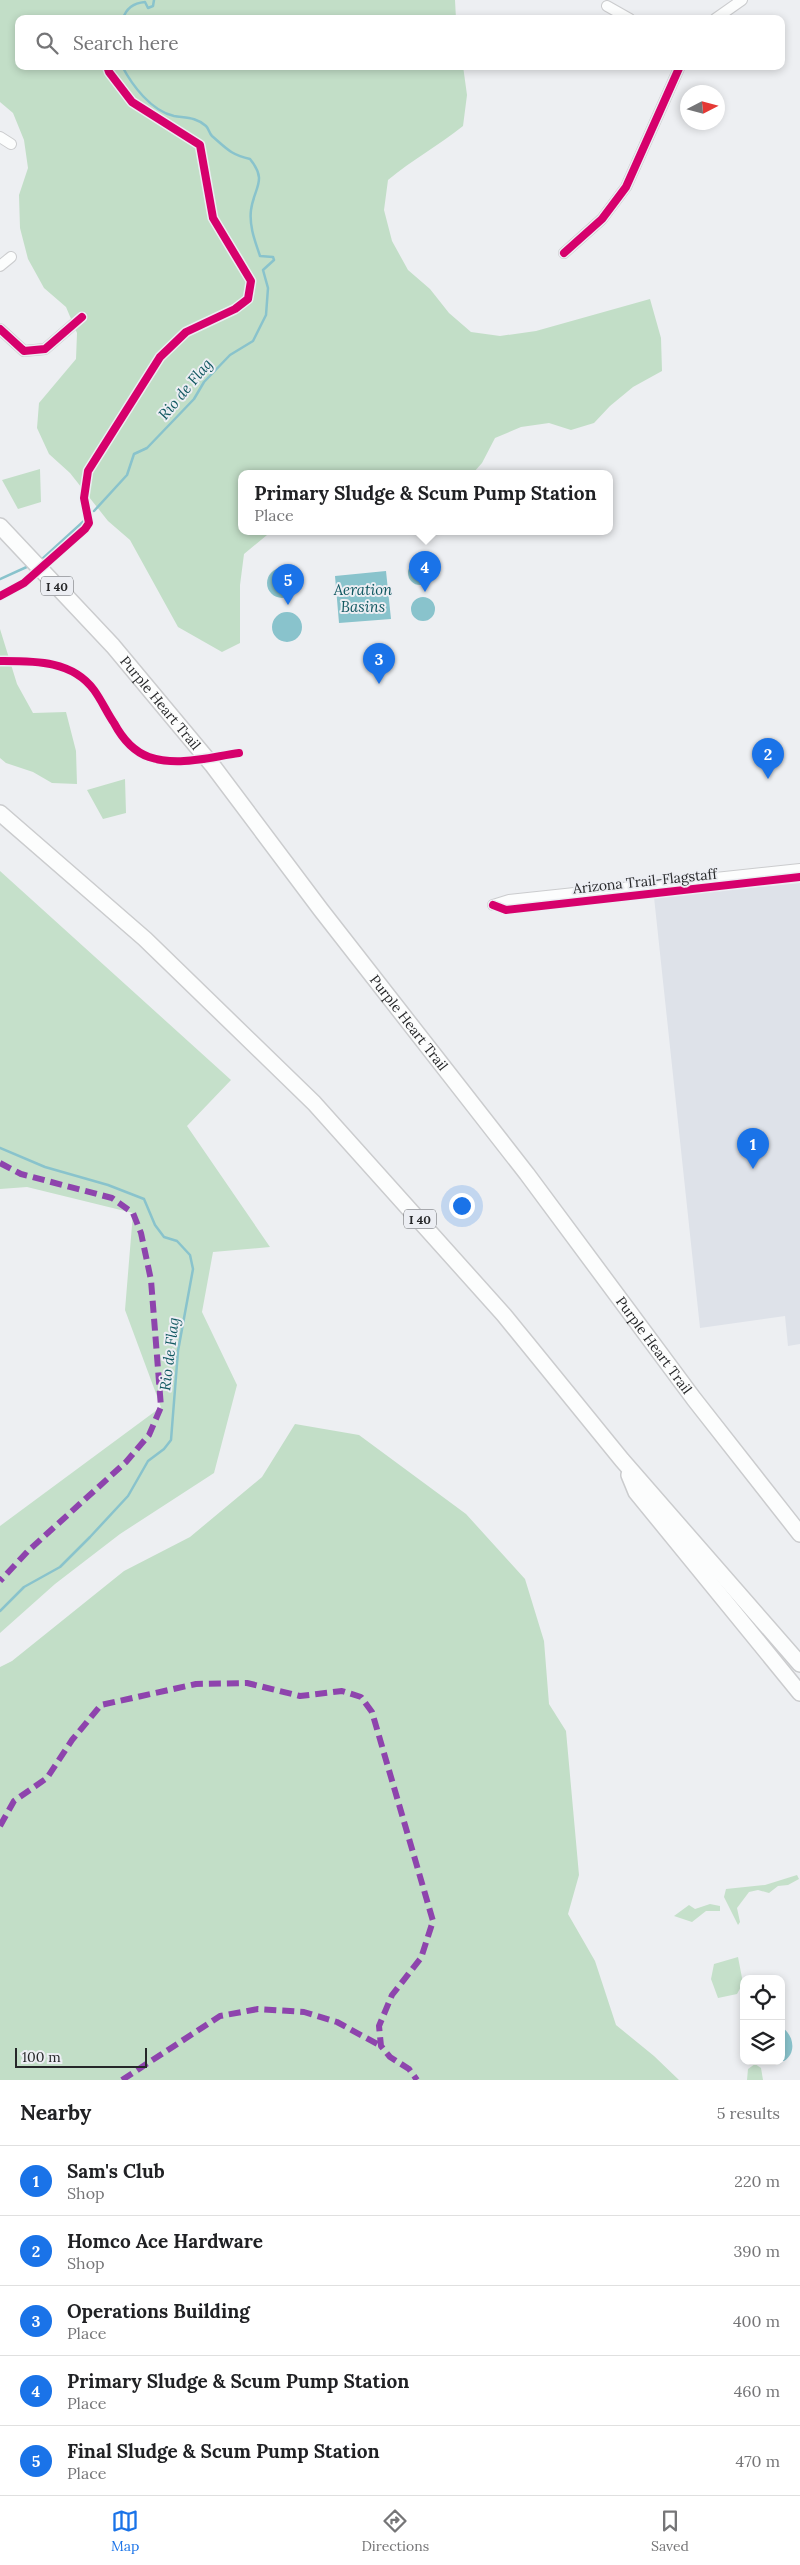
<!DOCTYPE html>
<html lang="en">
<head>
<meta charset="utf-8">
<style>
	body { margin:0; font-family:Lora,serif; background:#f6f6f6; color:#202124 }
	.controls { position:absolute; right:15px; bottom:15px; display:grid; overflow:hidden; border-radius:10px; box-shadow:0 2px 8px #0003 }
	.controls button { width:45px; height:45px; display:grid; place-items:center; padding:0; border:0; border-bottom:1px solid #e0e0e0; background:#fff; color:#202124; font:25px sans-serif }
	.compass { position:absolute; left:680px; top:85px; width:45px; height:45px; border-radius:50%; background:#fff; box-shadow:0 2px 8px #0003; rotate:84deg }
	.scale { position:absolute; left:15px; bottom:12px; width:132px; box-sizing:border-box; padding-left:5px; border:2px solid #262729; border-top:0; font-size:14px; line-height:18px; white-space:nowrap; color:#262729; -webkit-text-stroke:4px #eceef3; paint-order:stroke }
	.you { position:absolute; left:461px; top:1205px; width:18px; height:18px; margin:-12px; border:4px solid #fff; border-radius:50%; background:#1a73e8; box-shadow:0 0 0 8px #1a73e833 }
	.badge { display:grid; place-items:center; width:32px; height:32px; border-radius:50%; background:#1a73e8; color:#fff; font-size:16px; font-weight:700 }
	.pin { position:absolute; translate:-50% -41px; filter:drop-shadow(0 1px 2px #0008) }
	.pin::after { content:''; position:absolute; top:26px; width:18px; height:15px; background:inherit; clip-path:polygon(0 0,100% 0,50% 100%) }
	.popup { position:absolute; left:238px; top:470px; width:375px; height:65px; box-sizing:border-box; display:grid; place-content:center; border-radius:10px; background:#fff; filter:drop-shadow(0 1px 4px #0005); font-size:16px; white-space:nowrap; color:#757577 }
	.popup b { font-size:19px; color:#202124 }
	.popup::after { content:''; position:absolute; left:50%; top:100%; margin-left:-10px; border:10px solid transparent; border-top-color:#fff }
	.list { margin:0; padding:0; list-style:none }
	h2 { display:flex; justify-content:space-between; align-items:center; height:65px; margin:0; padding:0 20px; font-size:21px }
	h2 small { font-size:16px; font-weight:400; color:#757577 }
	.list li { display:grid; grid-template-columns:32px 1fr auto; gap:15px; align-items:center; box-sizing:border-box; height:70px; padding:0 20px; border-top:1px solid #e0e0e0 }
	.list b { display:block; font-size:19px; white-space:nowrap }
	.list p { margin:0; font-size:16px; white-space:nowrap; color:#757577 }
	.list em { font-size:16px; font-style:normal; color:#757577 }
	.icon { flex:none; width:28px; height:28px; fill:none; stroke:currentColor; stroke-width:2; stroke-linecap:round; stroke-linejoin:round }
	.map { position:relative; flex:none; width:800px; height:2080px; overflow:hidden }
	.search { position:absolute; background:#fff; box-shadow:0 2px 8px #0003; left:15px; right:15px; top:15px; height:55px; display:flex; align-items:center; gap:12px; box-sizing:border-box; padding:0 18px; border-radius:10px; color:#757577; font-size:19px }
	.sheet { height:415px; background:#fff }
	nav { display:flex; justify-content:space-around; align-items:center; box-sizing:border-box; height:70px; border-top:1px solid #e0e0e0; background:#fff; font-size:14px; color:#757577 }
	nav a { display:grid; justify-items:center; gap:2px }
	nav .on { color:#1a73e8 }
	.map>svg:first-child { display:block }
	.built { fill:#dee2e9 }
	.green { fill:#c5e0ca }
	.forest { fill:#c2dec7 }
	.water { fill:#89c3cc }
	.lines { fill:none; stroke-linecap:round; stroke-linejoin:round }
	.stream { stroke:#89c3cc; stroke-width:2.5 }
	.minor-casing { stroke:#cbccce; stroke-width:12 }
	.highway-casing { stroke:#cbccce; stroke-width:18 }
	.minor { stroke:#fcfdfd; stroke-width:10 }
	.highway { stroke:#fcfdfd; stroke-width:15 }
	.quiet { stroke:#8e44ad; stroke-width:6; stroke-dasharray:12 6; stroke-linecap:butt }
	.cycleway-casing { stroke:#eceef3; stroke-width:11 }
	.cycleway { stroke:#d6006c; stroke-width:8 }
	.labels { text-anchor:middle; dominant-baseline:central; stroke-width:4; stroke-linejoin:round; paint-order:stroke }
	.shield { fill:#eceef3; stroke:#616366; stroke-width:1 }
	.shield-label { font-size:12px; font-weight:bold; fill:#262729 }
	.street-label { font-size:14px; fill:#262729; stroke:#eceef3 }
	.water-label { font-size:15px; font-style:italic; fill:#115861; stroke:#eceef3 }
</style>
</head>
<body>
<div class="map">
<svg width="800" height="2080" viewBox="0 0 800 2080">
	<rect width="100%" height="100%" fill="#edeff2"/>
	<path class="built" d="M800,883V1344L788,1346L785,1316L700,1328L654,897Z"/>
	<path class="green" d="M0,871L231,1080L187,1126L270,1247L213,1252L202,1312L237,1385L214,1473L120,1534L55,1584L0,1633V1526L161,1407L125,1310L133,1213L27,1187L0,1189Z
		M797,1875L799,1879L788,1885L778,1886L769,1893L758,1890L749,1892L737,1908L740,1922L738,1925L724,1897L726,1889L765,1885Z
		M710,1904L720,1906V1911H706L692,1922L674,1916L689,1905L695,1909Z
		M738,1957L743,1983L737,1994L718,1998L711,1979L714,1964Z
		M755,2064L761,2068L763,2080H747L748,2069Z"/>
	<path class="forest" d="M0,0H455L456,19H19V66H463L467,95L463,126C439,145 412,160 388,180L384,210L392,241L408,270L430,289L449,313L471,332L500,336L536,331L650,299L661,338L662,371L633,387L610,406L594,423L571,430L549,423L521,427L495,438L482,463L473,473H241V531H278L267,535L244,554L240,585V643L222,652L178,627L130,540L108,521L70,473L49,454L37,428L39,403L76,359L77,333L66,307L44,288L28,259L20,228L19,195L28,168L24,140L13,113L0,102Z
		M40,469L41,502L18,509L2,480Z
		M0,629L17,684L33,713L66,712L76,751L77,784L52,783L33,772L6,763L0,758Z
		M125,779L126,813L103,819L87,790Z
		M295,1424L359,1435L466,1514L525,1579L544,1641L549,1704L566,1731L579,1875L568,1914L595,1961L616,2025L654,2056L679,2080H0V1667L12,1661L124,1571L190,1537L262,1477Z"/>
	<path class="water" d="M408 573a12 12 0 1 1 24 0a12 12 0 1 1-24 0Z
		M267 583a15 15 0 1 1 30 0a15 15 0 1 1-30 0Z
		M386,571L391,619L339,623L335,576Z
		M411 609a12 12 0 1 1 24 0a12 12 0 1 1-24 0Z
		M272 627a15 15 0 1 1 30 0a15 15 0 1 1-30 0Z
		M781,2027C794,2034 797,2053 784,2061H781Z"/>
	<g class="lines">
		<path class="stream" d="M123,19C126,8 134,3 145,2L148,8L153,6L154,0
			M94,511L127,475L134,454L147,448L194,399L204,382L230,355L253,341L266,315L268,288L263,270L274,260L273,257L260,256C255,241 249,226 251,210C254,187 268,181 250,159C231,155 226,148 212,136C209,133 209,129 206,126C196,117 186,118 174,116C151,111 132,85 122,66
			M40,561L85,520
			M0,579L31,565
			M0,1148L45,1167L108,1185L144,1199L155,1225L164,1237L177,1241L190,1255L193,1269L178,1351L171,1440L164,1449L148,1461L128,1496L90,1537L60,1567L24,1587L0,1611"/>
		<defs>
			<path id="minor" d="M607,6L630,19
				M715,19L742,0
				M0,137L11,144
				M564,253L602,219L626,187L680,66
				M0,266L11,257
				M0,329L24,351L45,349L82,317
				M493,905L509,900L800,869"/>
			<g id="highway">
				<path id="s1" d="M0,526L113,646L213,766L321,910L527,1174L694,1399L800,1534"/>
				<path d="M0,813L145,939L314,1103L504,1315L622,1460L800,1664"/>
				<path d="M629,1475L636,1492L800,1693"/>
			</g>
		</defs>
		<use href="#minor" class="minor-casing"/>
		<use href="#highway" class="highway-casing"/>
		<use href="#minor" class="minor"/>
		<use href="#highway" class="highway"/>
		<path class="quiet" d="M0,1163L21,1174L112,1198L133,1213L141,1233L151,1280L161,1407L149,1435L126,1462L28,1551L0,1581
			M0,1826L14,1801L47,1778L72,1740L101,1705L196,1684L247,1683L300,1696L342,1691L361,1697L372,1712L433,1921L421,1958L392,1995L379,2026L381,2046L390,2057L409,2069L417,2080
			M122,2080L220,2016L258,2009L304,2012L337,2022L381,2046"/>
		<defs>
			<path id="cycleway" d="M564,253L602,219L626,187L680,66
				M0,329L24,351L45,349L82,317
				M0,596L24,583L85,529L89,523L84,498L88,471L160,357L186,332L235,309L248,299L251,281L213,218L200,145L132,102L109,72L107,66
				M0,661C34,661 72,660 94,690C102,701 107,713 114,723C122,738 132,751 149,757C178,767 210,757 239,753
				M493,905L506,910L800,877"/>
		</defs>
		<use href="#cycleway" class="cycleway-casing"/>
		<use href="#cycleway" class="cycleway"/>
	</g>
	<g class="labels">
		<g class="shield">
			<rect x="41" y="576.5" width="32" height="19" rx="4"/>
			<rect x="404" y="1209.5" width="32" height="19" rx="4"/>
		</g>
		<g class="shield-label">
			<text x="57" y="586">I 40</text>
			<text x="420" y="1219">I 40</text>
		</g>
		<g class="street-label">
			<text stroke="none"><textPath href="#s1" startOffset="239">Purple Heart Trail</textPath></text>
			<text transform="translate(645 881) rotate(-6)">Arizona Trail-Flagstaff</text>
			<text stroke="none"><textPath href="#s1" startOffset="644">Purple Heart Trail</textPath></text>
			<text stroke="none"><textPath href="#s1" startOffset="1049">Purple Heart Trail</textPath></text>
		</g>
		<g class="water-label">
			<text transform="translate(185 389) rotate(-50)">Rio de Flag</text>
			<text x="363" y="589">Aeration<tspan x="363" dy="17">Basins</tspan></text>
			<text transform="translate(169 1354) rotate(-83)">Rio de Flag</text>
		</g>
	</g>
</svg>
<div class="controls">
<button><svg class="icon" aria-label="locate" viewBox="0 0 24 24"><circle cx="12" cy="12" r="6"/><path d="M12 2v4M12 18v4M2 12h4M18 12h4"/></svg></button>
<button><svg class="icon" aria-label="layers" viewBox="0 0 24 24"><path d="M12 4l9 5-9 5-9-5zM3 14l9 5 9-5"/></svg></button>
</div>
<svg class="compass" viewBox="-18 -18 36 36"><path d="M0-13l5 13h-10z" fill="#e53935"/><path d="M0 13l5-13h-10z" fill="#757577"/></svg>
<div class="scale">100 m</div>
<div class="you"></div>
<div class="pin badge" style="left:753px;top:1169px">1</div>
<div class="pin badge" style="left:768px;top:779px">2</div>
<div class="pin badge" style="left:379px;top:684px">3</div>
<div class="pin badge" style="left:425px;top:592px">4</div>
<div class="popup"><b>Primary Sludge &amp; Scum Pump Station</b>Place</div>
<div class="pin badge" style="left:288px;top:605px">5</div>
<div class="search"><svg class="icon" aria-label="search" viewBox="0 0 24 24"><circle cx="10" cy="10" r="6"/><path d="M15 15l6 6"/></svg>Search here</div>
</div>
<section class="sheet">
<h2>Nearby<small>5 results</small></h2>
<ul class="list">
<li><span class="badge">1</span><div><b>Sam's Club</b><p>Shop</p></div><em>220 m</em></li>
<li><span class="badge">2</span><div><b>Homco Ace Hardware</b><p>Shop</p></div><em>390 m</em></li>
<li><span class="badge">3</span><div><b>Operations Building</b><p>Place</p></div><em>400 m</em></li>
<li><span class="badge">4</span><div><b>Primary Sludge &amp; Scum Pump Station</b><p>Place</p></div><em>460 m</em></li>
<li><span class="badge">5</span><div><b>Final Sludge &amp; Scum Pump Station</b><p>Place</p></div><em>470 m</em></li>
</ul>
</section>
<nav>
<a class="on"><svg class="icon" aria-label="map" viewBox="0 0 24 24"><path d="M3 6l6-2 6 2 6-2v14l-6 2-6-2-6 2zM9 4v14M15 6v14"/></svg>Map</a>
<a><svg class="icon" aria-label="directions" viewBox="0 0 24 24"><path d="M12 3l9 9-9 9-9-9zM9 14v-3h6M13 9l2 2-2 2"/></svg>Directions</a>
<a><svg class="icon" aria-label="saved" viewBox="0 0 24 24"><path d="M7 4h10v16l-5-4-5 4z"/></svg>Saved</a>
</nav>
</body>
</html>
